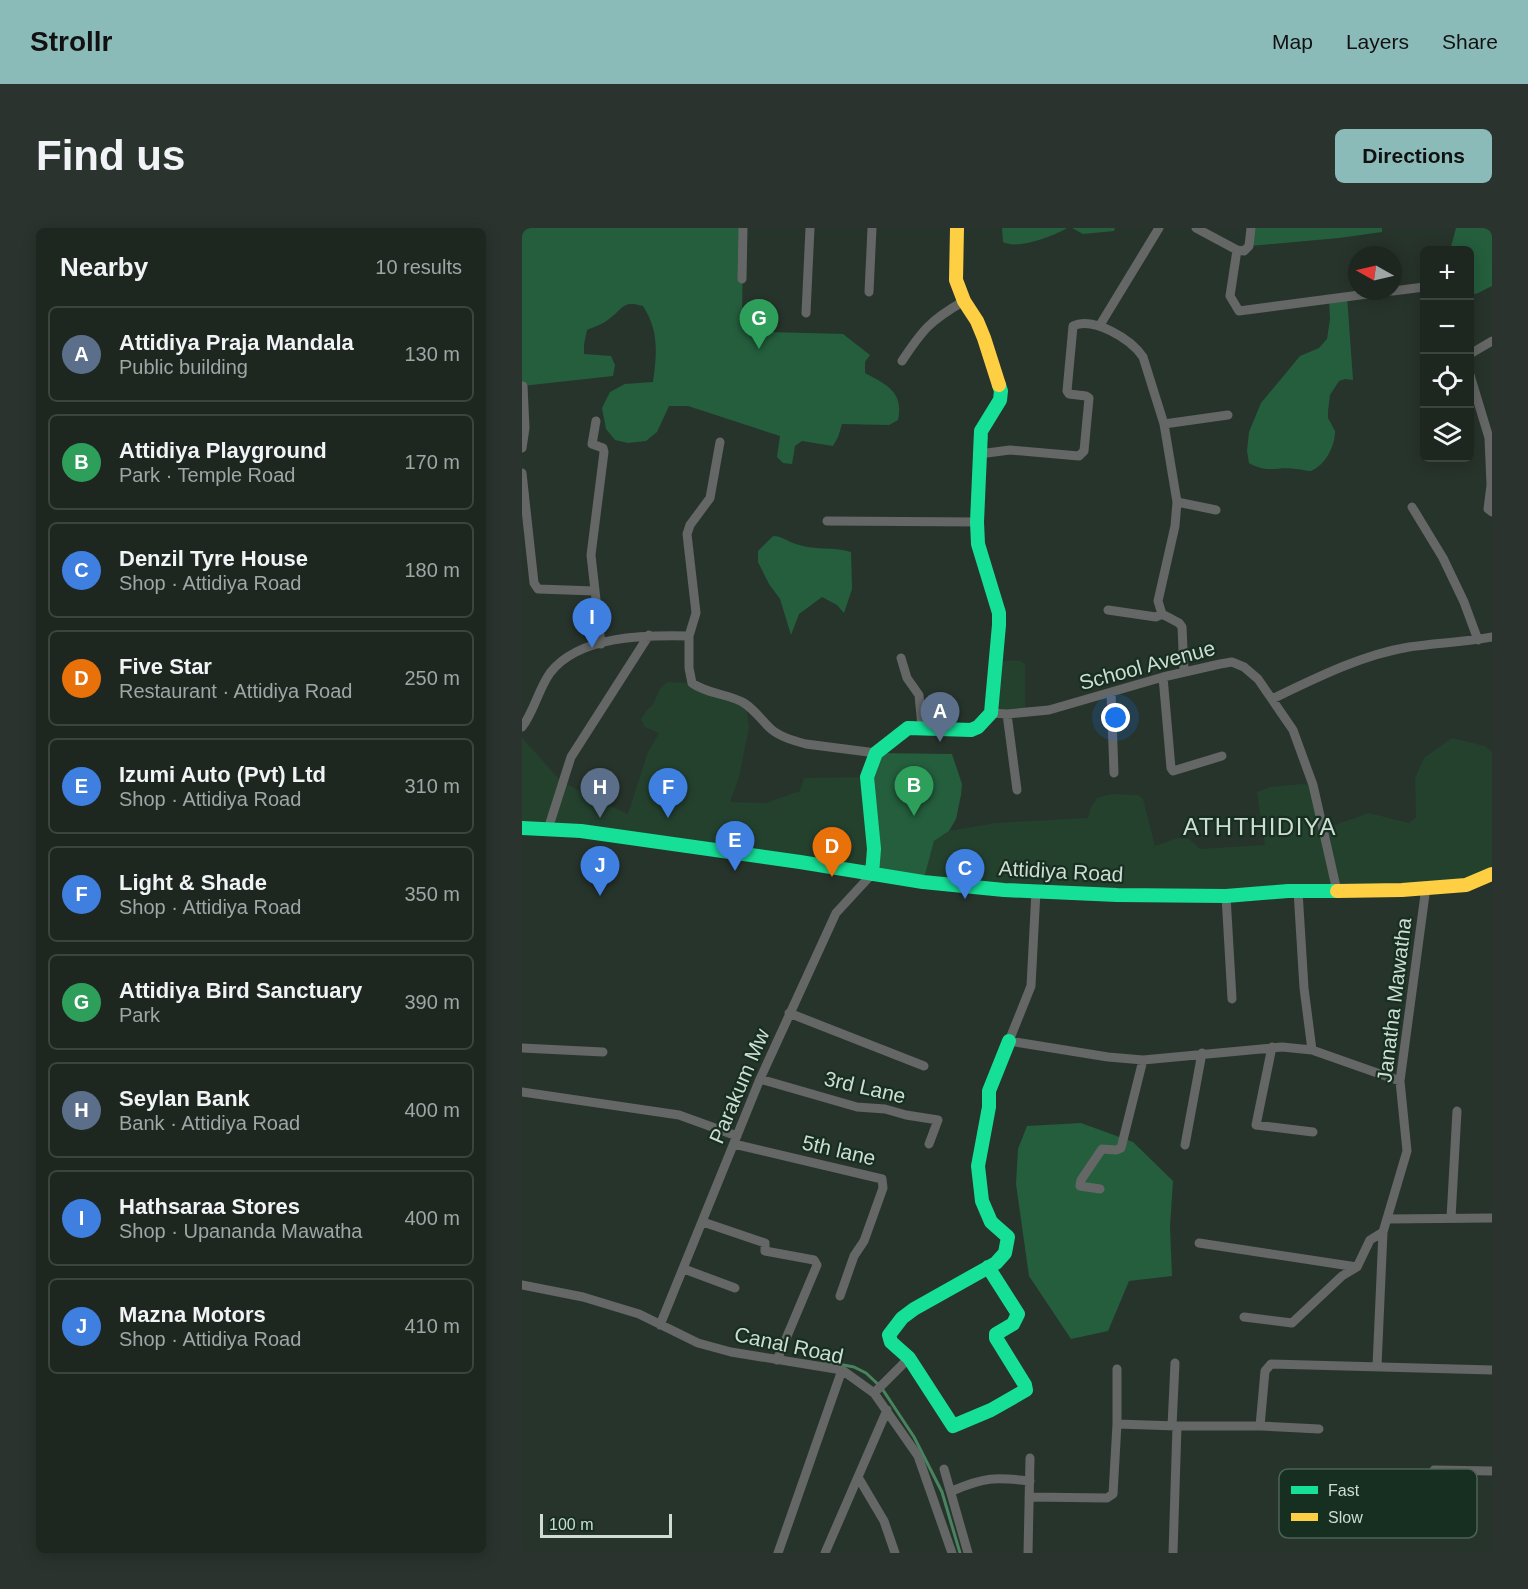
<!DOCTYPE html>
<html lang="en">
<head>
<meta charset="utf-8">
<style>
	body { margin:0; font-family:Helvetica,sans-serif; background:#2a332d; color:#f1f3f6 }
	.controls { position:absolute; right:18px; top:18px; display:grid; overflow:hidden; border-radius:9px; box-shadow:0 3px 15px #0003 }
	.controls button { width:54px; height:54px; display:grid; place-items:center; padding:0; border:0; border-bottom:2px solid #3b443e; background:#1d2720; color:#f1f3f6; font:30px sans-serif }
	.compass { position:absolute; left:826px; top:18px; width:54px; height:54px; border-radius:50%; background:#1d2720; box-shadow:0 3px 15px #0003; rotate:278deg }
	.scale { position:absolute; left:18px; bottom:15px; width:132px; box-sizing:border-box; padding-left:6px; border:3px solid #cedcd2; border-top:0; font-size:16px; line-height:21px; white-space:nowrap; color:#cedcd2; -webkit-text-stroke:4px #172f20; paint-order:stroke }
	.you { position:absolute; left:594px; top:490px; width:21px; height:21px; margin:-15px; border:4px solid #fff; border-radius:50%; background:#1a73e8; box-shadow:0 0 0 9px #1a73e833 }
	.badge { display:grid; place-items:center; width:39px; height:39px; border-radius:50%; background:#8bbbb9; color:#fff; font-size:20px; font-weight:700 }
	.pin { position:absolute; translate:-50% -50px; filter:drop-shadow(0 2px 3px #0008) }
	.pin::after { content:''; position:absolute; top:32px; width:21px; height:18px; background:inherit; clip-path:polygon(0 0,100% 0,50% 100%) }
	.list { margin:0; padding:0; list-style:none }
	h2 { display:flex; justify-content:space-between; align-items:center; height:78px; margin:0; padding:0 24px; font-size:26px }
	h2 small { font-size:20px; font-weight:400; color:#a0a5a5 }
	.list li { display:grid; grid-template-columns:39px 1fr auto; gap:18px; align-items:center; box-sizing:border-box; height:96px; margin:0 12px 12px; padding:0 12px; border:2px solid #3b443e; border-radius:9px }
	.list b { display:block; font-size:22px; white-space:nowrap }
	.list p { margin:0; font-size:20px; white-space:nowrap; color:#a0a5a5 }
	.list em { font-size:20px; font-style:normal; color:#a0a5a5 }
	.icon { flex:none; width:33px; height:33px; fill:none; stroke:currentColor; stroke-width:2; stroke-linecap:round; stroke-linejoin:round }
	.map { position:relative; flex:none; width:970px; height:1325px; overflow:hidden; border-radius:9px }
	header { display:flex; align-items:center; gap:36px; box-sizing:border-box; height:84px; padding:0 30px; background:#8bbbb9; color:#111 }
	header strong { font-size:28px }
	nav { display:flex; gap:33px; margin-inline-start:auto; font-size:21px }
	.intro { display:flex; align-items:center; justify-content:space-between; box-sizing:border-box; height:144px; padding:0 36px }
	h1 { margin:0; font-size:42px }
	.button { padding:15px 27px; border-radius:9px; background:#8bbbb9; color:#111; font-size:21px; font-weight:700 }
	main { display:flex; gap:36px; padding:0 36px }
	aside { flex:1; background:#1d2720; border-radius:9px; box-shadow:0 3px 15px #0003 }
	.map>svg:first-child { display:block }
	.built { fill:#24412e }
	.green { fill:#245e3d }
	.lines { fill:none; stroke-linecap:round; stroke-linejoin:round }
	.stream { stroke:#48845f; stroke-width:3 }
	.street { stroke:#656666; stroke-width:9 }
	.fast { stroke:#16e098; stroke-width:14 }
	.slow { stroke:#ffcf43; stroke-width:14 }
	.labels { text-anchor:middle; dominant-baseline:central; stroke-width:4.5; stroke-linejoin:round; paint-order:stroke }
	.street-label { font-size:21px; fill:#cedcd2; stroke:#172f20 }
	.quarter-label { font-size:24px; letter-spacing:1.5px; fill:#cedcd2; stroke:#172f20 }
	.key { fill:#172f20; stroke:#4e6355; stroke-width:1.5 }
	.key-label { font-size:16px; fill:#cedcd2 }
</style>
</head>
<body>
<header>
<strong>Strollr</strong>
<nav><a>Map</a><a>Layers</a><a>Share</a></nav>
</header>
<div class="intro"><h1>Find us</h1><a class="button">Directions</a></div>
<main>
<aside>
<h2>Nearby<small>10 results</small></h2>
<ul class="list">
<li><span class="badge" style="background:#5c6f8a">A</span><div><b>Attidiya Praja Mandala</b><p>Public building</p></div><em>130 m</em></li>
<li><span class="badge" style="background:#2e9e5b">B</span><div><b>Attidiya Playground</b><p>Park · Temple Road</p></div><em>170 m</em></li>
<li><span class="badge" style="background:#3f7fe0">C</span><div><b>Denzil Tyre House</b><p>Shop · Attidiya Road</p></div><em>180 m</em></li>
<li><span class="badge" style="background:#e8710a">D</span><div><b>Five Star</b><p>Restaurant · Attidiya Road</p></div><em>250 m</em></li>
<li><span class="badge" style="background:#3f7fe0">E</span><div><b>Izumi Auto (Pvt) Ltd</b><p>Shop · Attidiya Road</p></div><em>310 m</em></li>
<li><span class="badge" style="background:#3f7fe0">F</span><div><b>Light &amp; Shade</b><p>Shop · Attidiya Road</p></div><em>350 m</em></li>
<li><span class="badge" style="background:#2e9e5b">G</span><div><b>Attidiya Bird Sanctuary</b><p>Park</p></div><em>390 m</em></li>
<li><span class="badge" style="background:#5c6f8a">H</span><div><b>Seylan Bank</b><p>Bank · Attidiya Road</p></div><em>400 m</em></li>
<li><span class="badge" style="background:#3f7fe0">I</span><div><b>Hathsaraa Stores</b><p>Shop · Upananda Mawatha</p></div><em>400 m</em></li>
<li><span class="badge" style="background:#3f7fe0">J</span><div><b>Mazna Motors</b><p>Shop · Attidiya Road</p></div><em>410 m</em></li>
</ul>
</aside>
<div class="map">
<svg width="970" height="1325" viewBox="0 0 970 1325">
	<rect width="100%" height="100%" fill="#27342b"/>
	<path class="built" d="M492,432L498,433L503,436V485H472L474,434Z
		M145,454L170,455L224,476L227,500L217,549L208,574L244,575L278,563L282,550L345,549L350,646L0,600V510L40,554L106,586L126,524L137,505L123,499L119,491L125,482L130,478L138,461Z
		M930,510L963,518L970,524V645L955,653L725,667L401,654L412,613L427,603L473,595L566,590L569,579L575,570L589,566L616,567L621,571L633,618L656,610L667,611L678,621L743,617L735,564L749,559L780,556L791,557L801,601L847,585L887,595L894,589L893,550L902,530Z"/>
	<path class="green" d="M0,0H221L220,97L229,102L248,104L321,106L348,127L343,134V145C365,157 382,164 376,192L367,197L320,196L316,209L311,218L280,213L273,218L270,236L261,235L255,229L258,208L166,178H147L135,204L124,213L106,215L93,212L84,201L80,180L88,164L103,156L131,154C135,125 137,103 121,78C100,72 102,80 87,91C81,96 72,99 65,102L62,116V126L89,128L93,137L91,148L0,158Z
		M480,0H545C532,8 495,22 481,14Z
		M550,0H593L592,3L561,6Z
		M729,0H860V4L817,10L727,18Z
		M934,0H970V58L954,66L948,64V22H928Z
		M825,68L831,152L823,151L817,153L808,167L806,183V190L813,203C813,219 803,237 789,243C783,243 779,241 774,241C755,238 746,246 727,235L725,223L727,204L739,175L778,128L797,120L805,111L808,91L807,70Z
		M251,308C260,308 266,314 274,316C292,323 310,318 329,324L330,361L322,385L315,377L300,369L277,386L269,407L258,371L247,356L236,334V323Z
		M354,525L430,526L440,556L439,567L434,591L427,603L412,613L401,654L350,646L348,584Z
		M559,895L611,914L651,953L648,999L650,1048L607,1053L586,1103L549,1111L507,1048L494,956L496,921L505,898Z"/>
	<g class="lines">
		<path class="stream" d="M300,1133L332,1139L344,1145L359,1159L392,1209L420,1264L438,1325"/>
		<path class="street" d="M674,0L715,22L722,23L727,18L729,0
			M715,22L708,68L717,83L868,63
			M220,51L221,0
			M871,63L902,59
			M347,64L350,0
			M284,85L288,0
			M578,97L637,0
			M948,126L970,113
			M380,133C401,101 409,92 442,73
			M948,147L967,210L969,257L966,281L970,284
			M74,193L70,216L81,220L82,224L69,327L79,416
			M642,196L706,187
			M198,214L188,270L168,297L165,306L174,385L167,408V440L170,455C187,467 205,465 222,475C232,481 240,493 249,501C258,509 272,513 284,516L354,525
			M0,220L3,200L1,158
			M457,226L488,222L557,228L562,223L567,170L564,168L547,166L545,163L551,98C571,88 609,111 621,129L642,196L655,274L653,298L636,373L640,386L657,395L660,399L662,444
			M0,245L12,355L16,361L73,363
			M655,274L694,282
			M890,279L921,330L942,374L956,412
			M305,293L455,294
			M586,382L634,389L640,386
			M379,430L385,450L397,467L400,499
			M641,449L649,540L651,543L700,528
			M589,464L592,545
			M750,471C794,450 839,427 887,419C915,415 943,414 970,409
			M469,485L485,486L527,482L641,449L698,436L710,434L722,439L736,451L771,502L791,557L815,663
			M485,486L495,562
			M0,499C12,484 16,462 28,445C57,407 124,407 167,408
			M26,601L49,529L127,407
			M514,663L509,758L487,813L586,829L621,832L760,819L790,822L878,853
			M776,663L782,760L790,822
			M704,668L710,771
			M267,785L402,838
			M750,819L734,897L791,904
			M0,820L81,824
			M238,851L335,879L363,881L384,887L416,892L407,916
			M0,864L157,887L215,908
			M212,916L360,951L361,960L342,1013L332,1028L318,1068
			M663,917L680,825
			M578,961L558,958L559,952L580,921L594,922L599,920L621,832
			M929,990L935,883
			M866,991L970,990
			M181,994L243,1015V1023L292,1032L295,1037L255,1132
			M677,1015L835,1039
			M162,1041L213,1060
			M0,1057L61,1069L117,1086L176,1115L209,1124L320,1142L352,1165L396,1228L430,1325
			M722,1089L770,1095L820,1048L835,1039L848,1012L861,1004
			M138,1097L238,851L314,685L350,646
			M855,1138L861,1004L885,923L878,853L904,659
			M352,1165L387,1130
			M595,1196L655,1198
			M650,1198L653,1135
			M738,1198L797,1201
			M422,1241L446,1325
			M912,1242L970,1243
			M336,1249L362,1293L373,1325
			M430,1263C463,1249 472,1249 508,1253
			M507,1269L585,1270L591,1266L595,1196V1141
			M256,1325L320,1142
			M303,1325L365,1182
			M506,1325L508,1230
			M651,1325L655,1198H738L743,1143L749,1136L970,1142"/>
		<path class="fast" d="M0,600L59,603L278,634L401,654L482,662L595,667L704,668L766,663H815
			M350,646L352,621L345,549L354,525L386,500L449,502L456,499L469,485L477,397V385L456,316L455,294L459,203L478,172L479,163L477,157
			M466,1039L496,1086L491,1096L474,1106V1110L503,1157L504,1162L469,1182L431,1198L387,1130L369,1114L367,1107L380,1090L392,1081L474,1035L483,1025L486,1009L469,994L460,973L456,938L467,879V863L487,813"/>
		<path class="slow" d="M435,0L434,52L442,73L455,93L462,110L477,157
			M815,663L880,662L944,657L970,646"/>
	</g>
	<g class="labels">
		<g class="street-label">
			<text transform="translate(625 437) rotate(-15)">School Avenue</text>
			<text transform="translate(539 643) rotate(3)">Attidiya Road</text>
			<text transform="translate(872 772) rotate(-83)">Janatha Mawatha</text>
			<text transform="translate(217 858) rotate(-67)">Parakum Mw</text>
			<text transform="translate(343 859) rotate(13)">3rd Lane</text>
			<text transform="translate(317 922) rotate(13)">5th lane</text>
			<text transform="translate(267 1117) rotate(12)">Canal Road</text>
		</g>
		<g class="quarter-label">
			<text x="738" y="598">ATHTHIDIYA</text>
		</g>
	</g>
	<rect x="757" y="1241" width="198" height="69" rx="9" class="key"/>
	<rect x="769" y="1258" width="27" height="8" fill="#16e098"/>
	<rect x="769" y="1285" width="27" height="8" fill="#ffcf43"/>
	<g class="key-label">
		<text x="806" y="1268">Fast</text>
		<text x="806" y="1295">Slow</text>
	</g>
</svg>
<div class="controls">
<button>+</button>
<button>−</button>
<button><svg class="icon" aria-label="locate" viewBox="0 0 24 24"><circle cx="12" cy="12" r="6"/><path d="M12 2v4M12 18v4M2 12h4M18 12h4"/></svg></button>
<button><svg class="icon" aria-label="layers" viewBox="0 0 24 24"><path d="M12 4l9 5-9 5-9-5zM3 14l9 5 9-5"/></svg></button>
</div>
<svg class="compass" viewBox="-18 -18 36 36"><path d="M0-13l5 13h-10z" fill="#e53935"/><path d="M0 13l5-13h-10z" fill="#a0a5a5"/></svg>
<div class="scale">100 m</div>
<div class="you"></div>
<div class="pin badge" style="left:418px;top:514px;background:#5c6f8a">A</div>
<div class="pin badge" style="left:392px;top:588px;background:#2e9e5b">B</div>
<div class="pin badge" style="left:443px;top:671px;background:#3f7fe0">C</div>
<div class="pin badge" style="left:310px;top:649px;background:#e8710a">D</div>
<div class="pin badge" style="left:213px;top:643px;background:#3f7fe0">E</div>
<div class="pin badge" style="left:146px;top:590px;background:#3f7fe0">F</div>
<div class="pin badge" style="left:237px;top:121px;background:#2e9e5b">G</div>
<div class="pin badge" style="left:78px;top:590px;background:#5c6f8a">H</div>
<div class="pin badge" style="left:70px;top:420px;background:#3f7fe0">I</div>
<div class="pin badge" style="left:78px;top:668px;background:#3f7fe0">J</div>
</div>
</main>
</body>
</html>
